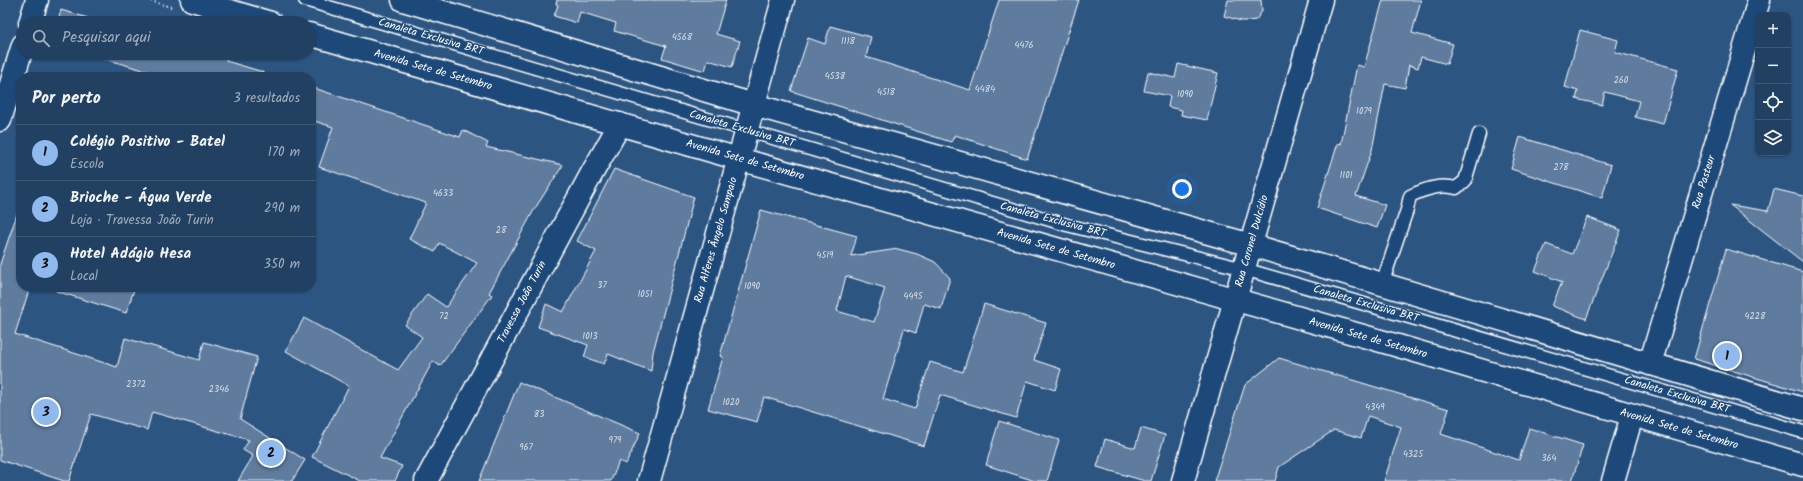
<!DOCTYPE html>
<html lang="pt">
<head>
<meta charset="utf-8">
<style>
	body { margin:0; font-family:Kalam,sans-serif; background:#2d4b6b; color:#f1f3f6 }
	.controls { position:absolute; right:12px; top:12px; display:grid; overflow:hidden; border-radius:8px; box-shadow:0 1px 3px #0004 }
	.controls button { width:36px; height:36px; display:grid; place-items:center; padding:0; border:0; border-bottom:1px solid #3e5977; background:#214062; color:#f1f3f6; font:20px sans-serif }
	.you { position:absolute; left:1182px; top:189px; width:14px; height:14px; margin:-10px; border:3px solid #fff; border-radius:50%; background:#1a73e8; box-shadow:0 0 0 6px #1a73e833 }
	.badge { display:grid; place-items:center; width:26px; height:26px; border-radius:50%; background:#90b9f0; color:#111; font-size:13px; font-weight:700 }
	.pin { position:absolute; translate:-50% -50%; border:2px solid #fff; box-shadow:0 1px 4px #0006 }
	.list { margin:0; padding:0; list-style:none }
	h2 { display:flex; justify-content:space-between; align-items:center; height:52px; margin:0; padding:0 16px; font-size:17px }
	h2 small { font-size:13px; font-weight:400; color:#a2afbe }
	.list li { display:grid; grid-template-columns:26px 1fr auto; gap:12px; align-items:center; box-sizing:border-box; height:56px; padding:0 16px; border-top:1px solid #3e5977 }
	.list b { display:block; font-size:15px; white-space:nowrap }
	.list p { margin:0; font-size:13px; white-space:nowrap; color:#a2afbe }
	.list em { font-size:13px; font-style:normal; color:#a2afbe }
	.icon { flex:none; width:22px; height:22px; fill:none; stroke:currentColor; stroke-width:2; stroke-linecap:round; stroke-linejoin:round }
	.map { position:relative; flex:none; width:1803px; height:481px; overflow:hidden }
	.search { position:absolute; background:#214062; box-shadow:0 1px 3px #0004; left:16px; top:16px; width:300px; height:44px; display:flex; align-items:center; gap:10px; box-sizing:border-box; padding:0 14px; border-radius:22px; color:#a2afbe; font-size:15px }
	.panel { position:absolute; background:#214062; box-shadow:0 1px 3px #0004; left:16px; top:72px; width:300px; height:220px; border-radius:16px }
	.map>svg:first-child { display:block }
	.building { fill:#5e7c9f; stroke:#fff; fill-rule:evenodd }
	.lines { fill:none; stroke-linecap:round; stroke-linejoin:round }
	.lane-casing { stroke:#fff; stroke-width:15 }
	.street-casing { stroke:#fff; stroke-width:25 }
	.secondary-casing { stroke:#fff; stroke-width:25 }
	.path { stroke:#fff; stroke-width:2.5; stroke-dasharray:1 3; stroke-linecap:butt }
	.lane { stroke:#1f4a7a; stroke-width:12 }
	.street { stroke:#1f4a7a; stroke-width:22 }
	.secondary { stroke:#1f4a7a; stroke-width:22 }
	.labels { text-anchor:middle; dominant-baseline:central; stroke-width:3; stroke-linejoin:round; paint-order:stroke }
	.number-label { font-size:9px; fill:#d7dee7 }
	.street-label { font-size:11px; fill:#fff; stroke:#1f4a7a }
</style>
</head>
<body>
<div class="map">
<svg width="1803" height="481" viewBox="0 0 1803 481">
	<rect width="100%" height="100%" fill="#2c5582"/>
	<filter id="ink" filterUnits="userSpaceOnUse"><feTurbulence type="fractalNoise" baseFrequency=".025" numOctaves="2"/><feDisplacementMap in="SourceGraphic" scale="8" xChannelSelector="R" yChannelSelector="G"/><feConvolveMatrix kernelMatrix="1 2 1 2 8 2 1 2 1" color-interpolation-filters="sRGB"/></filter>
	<g filter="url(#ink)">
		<path class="building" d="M557,0H726L716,34L740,41L732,67L708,60L705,71L662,58L666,46L614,31L616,23L580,12L577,23L554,16L558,5L556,4Z
			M999,0H1079L1027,159L955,135L951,142L791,91L808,38L825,44L830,26L871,37L866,57L970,90Z
			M1228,0H1261L1262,11L1256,20L1248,21H1241L1224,16Z
			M1383,0H1421L1412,33L1453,44L1447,64L1421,57L1418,68L1409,65L1405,88L1385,84L1372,150L1356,196L1385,205L1377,228L1317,208L1338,143L1341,144L1357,65L1364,67Z
			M61,10L105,23H57Z
			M1580,30L1618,40L1615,52L1678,69L1663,124L1635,117L1639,101L1605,92L1602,105L1576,99L1578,91L1565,87Z
			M85,53H211L227,58L226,61L263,72L262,77H167Z
			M1178,64L1218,73L1207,120L1181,115L1182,110L1168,107L1170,96L1144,91L1148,72L1175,78Z
			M311,87L460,137L463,130L488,143L486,147L563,165L534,210L489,293L492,295L440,366L433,361L380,458L402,466L395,481H360L312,457L349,386L286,351L304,318L398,370L422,337L405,325L427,294L446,307L477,263L439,243L435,252L409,239L426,203L319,167L333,127L311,120Z
			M1520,137L1611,165L1602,198L1511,169Z
			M614,169L694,197L653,352L651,371L608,354L604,364L584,357L588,345L538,327L546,304L563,312L596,251L577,241Z
			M1774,189L1803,196V262L1730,205L1768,211Z
			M761,210L857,236L851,256L898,249L917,254L935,262L950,278L941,309L924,304L916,333L904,329L883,399L915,409L930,362L963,372L984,304L1046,323L1034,360L1061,369L1055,390L1027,381L1016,418L940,395L924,446L764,397L757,422L708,409L723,357L720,356ZM846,276L885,288L874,322L837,311Z
			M18,211L21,212V287H30L15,334L117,367L125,338L199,360L204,342L257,357L240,419L305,460L292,481H238L253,456L243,450L249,440L152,412L147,430L91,414L69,481H64L0,460V264Z
			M1587,217L1621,230L1586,319L1552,306L1562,282L1535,271L1546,244L1572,254Z
			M1726,249L1803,272V392L1694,359Z
			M57,287H135L126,313L56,291Z
			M1279,358L1449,409L1441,434L1519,460L1529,428L1583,445L1572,481H1384L1401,427L1368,416L1361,438L1334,430L1279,467L1275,481H1214L1245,385Z
			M519,382L640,433L626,464L619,461L611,481H479Z
			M999,421L1059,440L1047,481H1035L986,465Z
			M1141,428L1165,435L1151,481H1145L1097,467L1105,439L1135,448Z"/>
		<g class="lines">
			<defs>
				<path id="lane" d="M305,0L1067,225L1244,269L1803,432
					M1382,284L1407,210L1410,196C1425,189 1440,184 1456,188L1465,181L1479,134"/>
				<path id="street" d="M1650,364L1759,0
					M426,481L592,173L620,124
					M1613,481L1632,416"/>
				<path id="secondary" d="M192,0L271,23
					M403,0L754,105L1251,245L1803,409
					M30,23L37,0
					M309,34L739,159L1388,343L1803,465
					M0,120L23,45
					M649,481L783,0
					M1183,481L1321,0"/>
			</defs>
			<use href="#lane" class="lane-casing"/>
			<use href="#street" class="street-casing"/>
			<use href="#secondary" class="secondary-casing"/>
			<path class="path" d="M147,0L171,7"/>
			<use href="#lane" class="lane"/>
			<use href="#street" class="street"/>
			<use href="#secondary" class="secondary"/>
		</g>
	</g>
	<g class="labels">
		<g class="number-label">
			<text x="682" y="37">4568</text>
			<text x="848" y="41">1118</text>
			<text x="1024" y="45">4476</text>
			<text x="835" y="76">4538</text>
			<text x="1621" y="80">260</text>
			<text x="985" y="89">4484</text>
			<text x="886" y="92">4518</text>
			<text x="1185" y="94">1090</text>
			<text x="1364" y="111">1079</text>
			<text x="1561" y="167">278</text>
			<text x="1346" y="175">1101</text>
			<text x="443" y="193">4633</text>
			<text x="501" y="230">28</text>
			<text x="825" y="255">4519</text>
			<text x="602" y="285">37</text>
			<text x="752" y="286">1090</text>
			<text x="645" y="294">1051</text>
			<text x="913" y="296">4495</text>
			<text x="444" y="316">72</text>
			<text x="1755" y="316">4228</text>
			<text x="590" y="336">1013</text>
			<text x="136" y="384">2372</text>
			<text x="219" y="389">2346</text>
			<text x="731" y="402">1020</text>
			<text x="1375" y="407">4349</text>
			<text x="539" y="414">83</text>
			<text x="615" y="440">979</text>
			<text x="526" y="447">967</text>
			<text x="1413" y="454">4325</text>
			<text x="1549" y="458">364</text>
		</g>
		<g class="street-label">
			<text transform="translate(431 37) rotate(16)">Canaleta Exclusiva BRT</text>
			<text transform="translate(433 70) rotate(16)">Avenida Sete de Setembro</text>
			<text transform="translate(742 129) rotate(16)">Canaleta Exclusiva BRT</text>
			<text transform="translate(745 160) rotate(16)">Avenida Sete de Setembro</text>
			<text transform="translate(1704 182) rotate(-73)">Rua Pasteur</text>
			<text transform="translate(1053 220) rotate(15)">Canaleta Exclusiva BRT</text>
			<text transform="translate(716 240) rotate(-74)">Rua Alferes Ângelo Sampaio</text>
			<text transform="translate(1252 241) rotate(-74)">Rua Coronel Dulcídio</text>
			<text transform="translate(1056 249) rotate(16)">Avenida Sete de Setembro</text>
			<text transform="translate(522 302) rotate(-62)">Travessa João Turin</text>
			<text transform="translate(1366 304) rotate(16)">Canaleta Exclusiva BRT</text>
			<text transform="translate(1368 338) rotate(16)">Avenida Sete de Setembro</text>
			<text transform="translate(1677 395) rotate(16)">Canaleta Exclusiva BRT</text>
			<text transform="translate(1679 429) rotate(16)">Avenida Sete de Setembro</text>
		</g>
	</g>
</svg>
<div class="controls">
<button>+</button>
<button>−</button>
<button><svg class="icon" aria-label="locate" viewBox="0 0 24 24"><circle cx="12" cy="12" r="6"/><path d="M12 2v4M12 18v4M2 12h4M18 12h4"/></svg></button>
<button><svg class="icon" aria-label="layers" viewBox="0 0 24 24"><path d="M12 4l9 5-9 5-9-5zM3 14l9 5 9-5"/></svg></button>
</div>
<div class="you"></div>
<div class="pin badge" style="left:1727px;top:356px">1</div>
<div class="pin badge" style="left:271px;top:453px">2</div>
<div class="pin badge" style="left:46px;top:412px">3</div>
<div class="search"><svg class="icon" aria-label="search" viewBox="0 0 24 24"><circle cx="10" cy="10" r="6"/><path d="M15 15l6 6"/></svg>Pesquisar aqui</div>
<section class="panel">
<h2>Por perto<small>3 resultados</small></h2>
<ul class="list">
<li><span class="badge">1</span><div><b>Colégio Positivo - Batel</b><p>Escola</p></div><em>170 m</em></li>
<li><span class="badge">2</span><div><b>Brioche - Água Verde</b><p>Loja · Travessa João Turin</p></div><em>290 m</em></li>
<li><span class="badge">3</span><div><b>Hotel Adágio Hesa</b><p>Local</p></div><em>350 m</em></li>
</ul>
</section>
</div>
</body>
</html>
